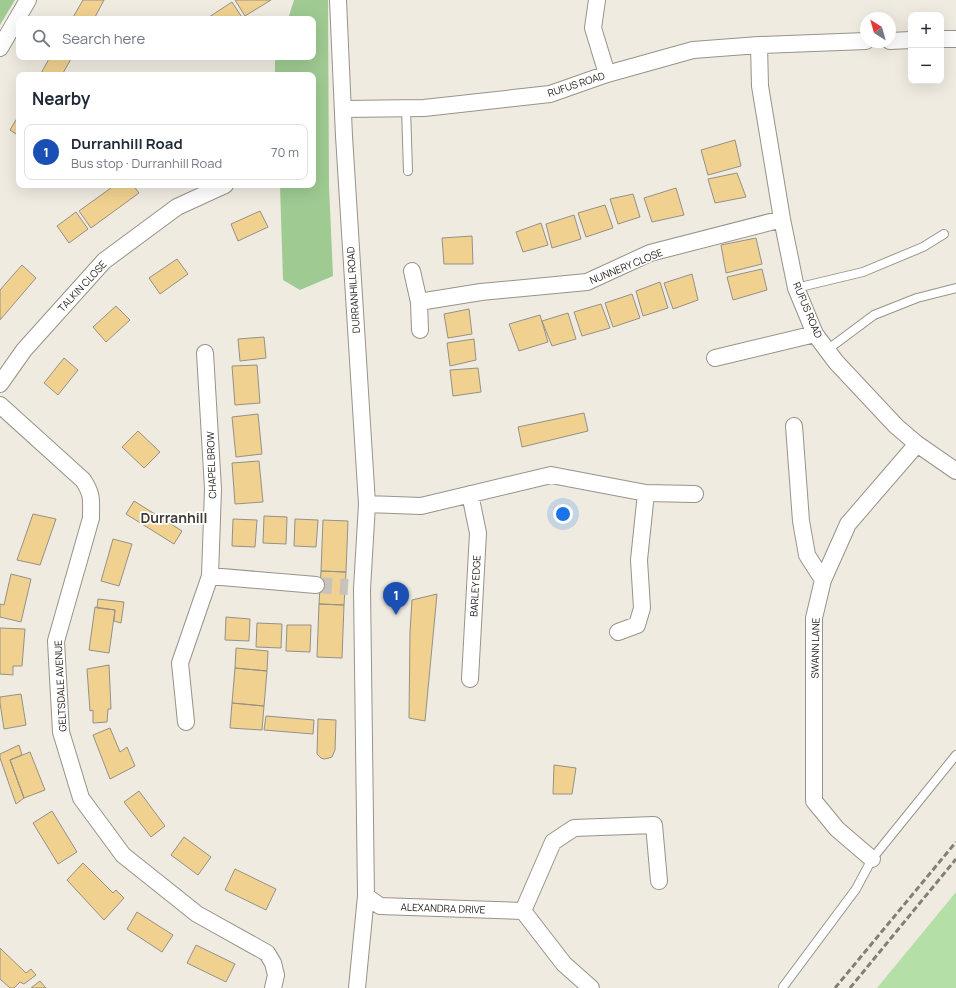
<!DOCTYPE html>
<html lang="en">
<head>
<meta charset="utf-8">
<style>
	body { margin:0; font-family:Manrope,sans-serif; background:#f6f6f7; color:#1f2937 }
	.controls { position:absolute; right:12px; top:12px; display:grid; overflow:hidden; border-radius:8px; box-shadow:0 4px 16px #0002 }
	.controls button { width:36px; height:36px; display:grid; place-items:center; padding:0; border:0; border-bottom:1px solid #e0e1e3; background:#fff; color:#1f2937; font:20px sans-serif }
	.compass { position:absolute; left:860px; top:12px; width:36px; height:36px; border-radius:50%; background:#fff; box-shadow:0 4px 16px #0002; rotate:323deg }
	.you { position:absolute; left:563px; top:514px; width:14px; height:14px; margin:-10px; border:3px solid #fff; border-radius:50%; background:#1a73e8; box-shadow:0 0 0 6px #1a73e833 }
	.badge { display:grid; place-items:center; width:26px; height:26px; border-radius:50%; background:#9c55c9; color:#fff; font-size:13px; font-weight:700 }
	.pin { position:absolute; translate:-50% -33px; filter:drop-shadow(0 1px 2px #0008) }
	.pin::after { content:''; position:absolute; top:21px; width:14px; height:12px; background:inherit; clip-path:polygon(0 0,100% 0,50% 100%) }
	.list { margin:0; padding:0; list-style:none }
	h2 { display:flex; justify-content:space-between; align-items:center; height:52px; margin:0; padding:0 16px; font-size:17px }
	h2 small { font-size:13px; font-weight:400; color:#747a83 }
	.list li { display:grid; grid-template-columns:26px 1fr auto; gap:12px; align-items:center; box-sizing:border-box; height:56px; margin:0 8px 8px; padding:0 8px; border:1px solid #e0e1e3; border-radius:8px }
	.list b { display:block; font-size:15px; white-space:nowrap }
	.list p { margin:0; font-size:13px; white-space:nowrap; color:#747a83 }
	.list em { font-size:13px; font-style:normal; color:#747a83 }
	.icon { flex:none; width:22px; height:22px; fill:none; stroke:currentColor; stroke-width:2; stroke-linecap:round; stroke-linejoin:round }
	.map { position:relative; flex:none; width:956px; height:988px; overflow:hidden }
	.search { position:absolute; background:#fff; box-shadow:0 4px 16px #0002; left:16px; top:16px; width:300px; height:44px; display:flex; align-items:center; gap:10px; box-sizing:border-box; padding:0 14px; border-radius:8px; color:#747a83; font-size:15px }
	.panel { position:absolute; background:#fff; box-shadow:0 4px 16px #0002; left:16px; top:72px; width:300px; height:116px; border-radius:8px }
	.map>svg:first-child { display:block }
	.green { fill:#b4dfa7 }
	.forest { fill:#9fca92 }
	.building { fill:#f0d190; stroke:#959187 }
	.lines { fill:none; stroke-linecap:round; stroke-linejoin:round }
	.street-tunnel { stroke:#c7c3ba; stroke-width:16; stroke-dasharray:16 8; stroke-linecap:butt }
	.lane-casing { stroke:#98938a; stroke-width:10 }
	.street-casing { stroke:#98938a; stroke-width:18 }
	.lane { stroke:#fff; stroke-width:8 }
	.street { stroke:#fff; stroke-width:16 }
	.rail { stroke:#827f79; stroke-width:3; stroke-dasharray:6 3; stroke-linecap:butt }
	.labels { text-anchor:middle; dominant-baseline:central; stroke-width:3.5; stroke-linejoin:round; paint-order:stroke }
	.street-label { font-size:10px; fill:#252320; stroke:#fff }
	.district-label { font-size:14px; font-weight:bold; fill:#403c34; stroke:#fff }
</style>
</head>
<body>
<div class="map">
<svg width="956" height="988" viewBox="0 0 956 988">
	<rect width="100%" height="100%" fill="#f0ebe1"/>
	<path class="green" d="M956,892V988H877Z"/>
	<path class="forest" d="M0,0H15L0,25Z
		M294,0H328L329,186L333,276L300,290L283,280L280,185H313V75H275V62L276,57H313V19H288Z"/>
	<path class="building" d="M83,0H104L94,19H72Z
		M235,0H271L245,16Z
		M232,2L243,19H206Z
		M50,57H72L62,75H40Z
		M19,115V136L10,130Z
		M735,140L741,166L708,175L701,150Z
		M737,173L746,197L715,203L708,179Z
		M115,185H133L139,193L91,228L79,211Z
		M676,188L684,215L652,222L644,198Z
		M633,194L640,217L618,224L610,199Z
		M605,205L613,228L586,237L578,213Z
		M260,211L268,227L238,241L231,224Z
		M76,212L88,229L69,243L57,226Z
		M574,215L581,239L552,248L546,224Z
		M541,223L548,245L523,252L516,232Z
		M472,236L473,264H444L442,238Z
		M756,238L762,264L726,273L721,245Z
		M177,259L188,274L160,294L149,278Z
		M22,265L36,278L0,320V290Z
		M762,269L767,290L733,300L727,277Z
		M692,274L698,300L673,309L664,283Z
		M660,282L668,308L643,316L636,291Z
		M632,294L640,318L613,327L605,303Z
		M601,304L610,328L582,336L574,312Z
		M116,306L130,320L106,342L93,327Z
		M469,309L472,334L448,338L444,314Z
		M568,313L576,339L552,346L542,321Z
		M540,315L548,342L519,351L509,324Z
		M264,337L266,358L240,361L238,339Z
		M474,339L476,360L450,366L447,343Z
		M64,358L78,370L58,395L44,383Z
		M257,365L260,403L235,405L232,366Z
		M478,368L481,392L453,396L450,370Z
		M584,413L588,431L522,447L518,427Z
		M258,414L262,454L236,457L232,417Z
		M138,431L160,452L144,468L122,447Z
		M259,461L263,502L235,504L232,463Z
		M134,501L182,531L174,544L126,514Z
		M33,514L56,519L40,565L17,560Z
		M264,516L287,517L286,544L263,543Z
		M233,519L257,520L255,547L232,546Z
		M295,519L318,520L316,547L294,546Z
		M323,520L348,521L346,572L321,571Z
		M113,539L132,544L119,586L101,581Z
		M321,571L346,572L344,605L319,604Z
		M11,574L31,579L21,622L0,617V604L4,605Z
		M437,594L425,721L409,718L410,632L412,600Z
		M98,599L124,602L121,623L114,621L115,610L97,608Z
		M319,604L344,605L342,658L317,657Z
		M95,607L115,610L109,653L89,650Z
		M226,617L250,619L249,641L225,640Z
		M257,623L282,624L281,648L256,647Z
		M287,625H311L310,652L286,651Z
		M0,628L25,629L22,666H13V675L0,674Z
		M236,648L268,651L267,671L235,668Z
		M109,665L111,709H108L107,722L93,723V710L90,711L87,669Z
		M235,668L267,671L264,706L232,703Z
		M21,694L26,725L4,729L0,703V697Z
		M232,703L264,706L262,730L230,728Z
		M266,716L314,720L313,734L264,730Z
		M318,719L336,720L335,750L332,757L329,758L324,759L321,758L317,754Z
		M110,728L120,752L127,747L135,766L110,779L93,735Z
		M19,745L22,755L10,760L24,798L16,804L0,758V754Z
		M30,752L45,790L24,798L10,760Z
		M554,765L576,768L572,794H553Z
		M139,791L165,826L151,837L124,802Z
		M52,811L77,852L58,864L33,823Z
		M184,837L211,857L198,875L171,855Z
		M83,863L113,893L116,890L124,898L104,920L67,880Z
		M235,869L276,889L266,910L225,890Z
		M137,912L173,935L162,952L127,929Z
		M196,945L235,964L226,982L187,963Z
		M0,948L26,973L31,969L36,975L24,984L20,982L14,988H10L0,979Z
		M40,981L46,988H31Z"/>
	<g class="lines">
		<path class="street-tunnel" d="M316,585L348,587"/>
		<defs>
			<path id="lane" d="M406,108L408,171
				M796,288L863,272L923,247L944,234
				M827,350L874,315L917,298L956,288
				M783,987L856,889L872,859L956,755"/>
			<path id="street" d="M338,0L344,136L367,504L362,589L366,896L357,988
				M597,0L593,28L607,74
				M941,39H956
				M890,41L911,40
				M759,45L760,86L782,219L796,288L815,334L836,362L896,426L917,444L956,471
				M0,48L28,0
				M343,109L424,108L550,94L607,74L693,50L759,45L866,41
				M412,271L419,302L420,330
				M419,302L481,292L587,282L650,253L782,219
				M715,358L815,334
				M0,384L24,350L104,261L177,207L225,185
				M0,405L83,480C93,495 91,500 91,518L56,641L61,732L81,798L123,855L197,914L267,953L273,963L276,975L273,988
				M794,426L801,521L807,555L823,580
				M470,494L478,533L470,679
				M367,504L421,506L551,475L646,493L695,494
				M210,576L316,585
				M618,632L637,625L642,608L639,560L646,493
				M186,722L180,663L210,576L213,489L205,353
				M872,859L837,829L814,801V618L823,580L848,524L917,444
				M366,896L380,906L523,911
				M591,988L564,964L523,911L553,842L574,828L654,825L659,881"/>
		</defs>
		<use href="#lane" class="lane-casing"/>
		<use href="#street" class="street-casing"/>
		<use href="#lane" class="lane"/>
		<use href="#street" class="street"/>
		<path class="rail" d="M835,988L956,842
			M850,988L956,859"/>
	</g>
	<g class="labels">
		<g class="street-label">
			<text transform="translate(576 84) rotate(-18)">RUFUS ROAD</text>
			<text transform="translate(626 266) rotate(-22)">NUNNERY CLOSE</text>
			<text transform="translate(82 286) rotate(-47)">TALKIN CLOSE</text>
			<text transform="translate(353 290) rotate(-94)">DURRANHILL ROAD</text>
			<text transform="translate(808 310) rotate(67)">RUFUS ROAD</text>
			<text transform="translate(211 465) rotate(-92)">CHAPEL BROW</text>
			<text transform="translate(475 586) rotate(-87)">BARLEY EDGE</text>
			<text transform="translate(815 648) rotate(-89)">SWANN LANE</text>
			<text transform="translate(60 686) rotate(-93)">GELTSDALE AVENUE</text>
			<text transform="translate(443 908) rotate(2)">ALEXANDRA DRIVE</text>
		</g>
		<g class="district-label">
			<text x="174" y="517">Durranhill</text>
		</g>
	</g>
</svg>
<div class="controls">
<button>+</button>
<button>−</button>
</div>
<svg class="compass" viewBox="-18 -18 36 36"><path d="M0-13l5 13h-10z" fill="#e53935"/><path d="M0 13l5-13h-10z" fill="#747a83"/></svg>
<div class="you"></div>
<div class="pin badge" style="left:396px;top:615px;background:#1a4fb4">1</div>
<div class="search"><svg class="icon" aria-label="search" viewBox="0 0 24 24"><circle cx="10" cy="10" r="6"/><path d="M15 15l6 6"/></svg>Search here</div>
<section class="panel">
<h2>Nearby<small></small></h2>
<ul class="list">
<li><span class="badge" style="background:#1a4fb4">1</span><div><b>Durranhill Road</b><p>Bus stop · Durranhill Road</p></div><em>70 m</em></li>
</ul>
</section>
</div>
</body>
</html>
